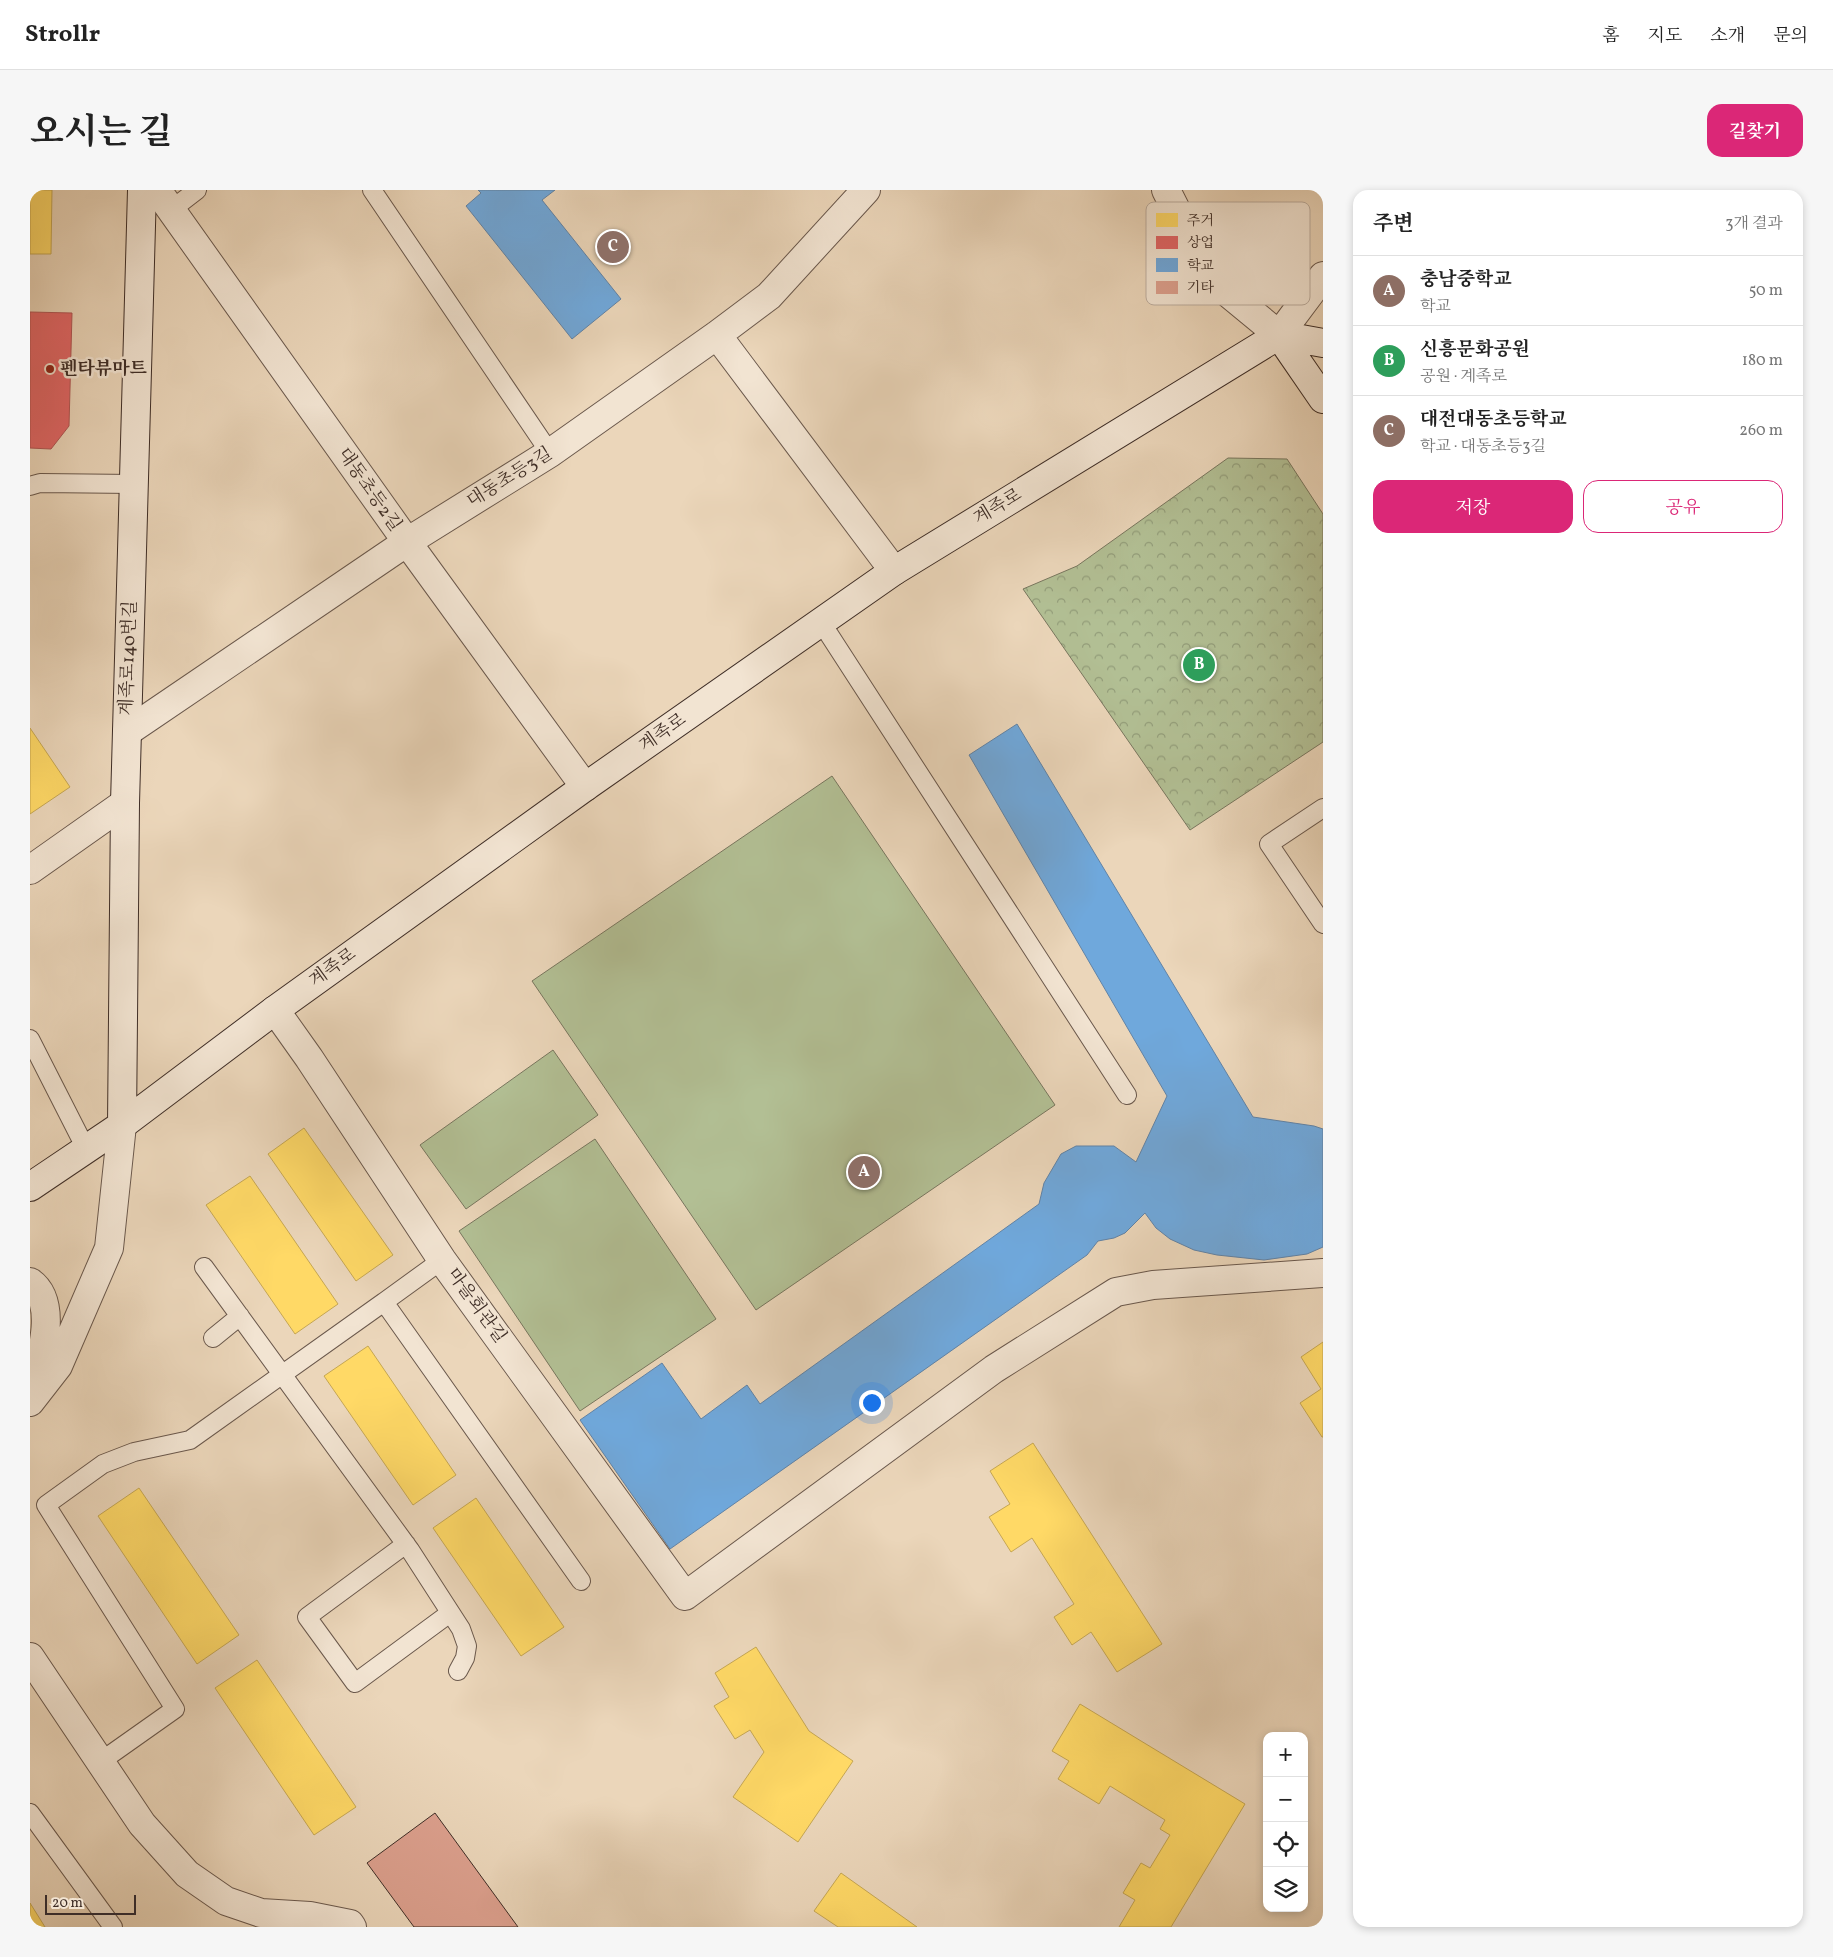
<!DOCTYPE html>
<html lang="ko">
<head>
<meta charset="utf-8">
<style>
	body { margin:0; font-family:Vollkorn,"Noto Serif KR",serif; background:#f6f6f6; color:#222 }
	.controls { position:absolute; right:15px; bottom:15px; display:grid; overflow:hidden; border-radius:10px; box-shadow:0 2px 8px #0003 }
	.controls button { width:45px; height:45px; display:grid; place-items:center; padding:0; border:0; border-bottom:1px solid #e0e0e0; background:#fff; color:#222; font:25px sans-serif }
	.scale { position:absolute; left:15px; bottom:12px; width:91px; box-sizing:border-box; padding-left:5px; border:2px solid #3f2e27; border-top:0; font-size:14px; line-height:18px; white-space:nowrap; color:#3f2e27; -webkit-text-stroke:4px #f2e4d2; paint-order:stroke }
	.you { position:absolute; left:841px; top:1212px; width:18px; height:18px; margin:-12px; border:4px solid #fff; border-radius:50%; background:#1a73e8; box-shadow:0 0 0 8px #1a73e833 }
	.badge { display:grid; place-items:center; width:32px; height:32px; border-radius:50%; background:#db2777; color:#fff; font-size:16px; font-weight:700 }
	.pin { position:absolute; translate:-50% -50%; border:2px solid #fff; box-shadow:0 1px 5px #0006 }
	.list { margin:0; padding:0; list-style:none }
	h2 { display:flex; justify-content:space-between; align-items:center; height:65px; margin:0; padding:0 20px; font-size:21px }
	h2 small { font-size:16px; font-weight:400; color:#767676 }
	.list li { display:grid; grid-template-columns:32px 1fr auto; gap:15px; align-items:center; box-sizing:border-box; height:70px; padding:0 20px; border-top:1px solid #e0e0e0 }
	.list b { display:block; font-size:19px; white-space:nowrap }
	.list p { margin:0; font-size:16px; white-space:nowrap; color:#767676 }
	.list em { font-size:16px; font-style:normal; color:#767676 }
	.actions { display:flex; gap:10px; padding:15px 20px }
	.actions a { flex:1; padding:11px 0; border:1px solid #db2777; border-radius:15px; text-align:center; font-size:18px; color:#db2777 }
	.actions .main { background:#db2777; color:#fff }
	.icon { flex:none; width:28px; height:28px; fill:none; stroke:currentColor; stroke-width:2; stroke-linecap:round; stroke-linejoin:round }
	.map { position:relative; flex:none; width:1293px; height:1737px; overflow:hidden; border-radius:15px }
	header { display:flex; align-items:center; gap:30px; box-sizing:border-box; height:70px; padding:0 25px; background:#fff; border-bottom:1px solid #e0e0e0 }
	header strong { font-size:24px }
	nav { display:flex; gap:28px; margin-inline-start:auto; font-size:18px }
	.intro { display:flex; align-items:center; justify-content:space-between; box-sizing:border-box; height:120px; padding:0 30px }
	h1 { margin:0; font-size:35px }
	.button { padding:12px 22px; border-radius:15px; background:#db2777; color:#fff; font-size:18px; font-weight:700 }
	main { display:flex; gap:30px; padding:0 30px }
	aside { flex:1; background:#fff; border-radius:15px; box-shadow:0 2px 8px #0003 }
	.map>svg:first-child { display:block }
	.forest { fill:url(#forest-crowns); stroke:#78765e }
	.pitch { fill:#b2bf94; stroke:#78765e }
	.homes { fill:#ffd966; stroke:#c5a653 }
	.shops { fill:#e06666; stroke:#b05553 }
	.schools { fill:#6fa8dc; stroke:#6183a6 }
	.building { fill:#dca08e; stroke:#3f2e27 }
	.lines { fill:none; stroke-linecap:round; stroke-linejoin:round }
	.service-casing { stroke:#6a584c; stroke-width:20 }
	.minor-casing { stroke:#6a584c; stroke-width:30 }
	.tertiary-casing { stroke:#6a584c; stroke-width:30 }
	.secondary-casing { stroke:#3f2e27; stroke-width:30 }
	.service { stroke:#f2e4d2; stroke-width:18 }
	.minor { stroke:#f2e4d2; stroke-width:28 }
	.tertiary { stroke:#f2e4d2; stroke-width:28 }
	.secondary { stroke:#f2e4d2; stroke-width:28 }
	.poi-dot { fill:#8f2418; stroke:#f2e4d2; stroke-width:2 }
	.labels { text-anchor:middle; dominant-baseline:central; stroke-width:5; stroke-linejoin:round; paint-order:stroke }
	.poi-label { font-size:18px; font-weight:bold; fill:#3f2e27; stroke:#f2e4d2; text-anchor:start }
	.street-label { font-size:18px; fill:#3f2e27; stroke:#f2e4d2 }
	.key { fill:#f2e4d2; stroke:#bcad9f; stroke-width:1 }
	.key-label { font-size:14px; fill:#3f2e27 }
</style>
</head>
<body>
<header>
<strong>Strollr</strong>
<nav><a>홈</a><a>지도</a><a>소개</a><a>문의</a></nav>
</header>
<div class="intro"><h1>오시는 길</h1><a class="button">길찾기</a></div>
<main>
<div class="map">
<svg width="1293" height="1737" viewBox="0 0 1293 1737">
	<defs>
		<pattern id="forest-crowns" width="20" height="18" patternUnits="userSpaceOnUse" patternTransform="scale(1.25)"><rect width="20" height="18" fill="#b2bf94"/><path d="M2 6a3 3 0 1 1 6 0M12 15a3 3 0 1 1 6 0" fill="none" stroke="#929c79"/></pattern>
	</defs>
	<rect width="100%" height="100%" fill="#ebd6ba"/>
	<filter id="stains"><feTurbulence type="fractalNoise" baseFrequency=".004" numOctaves="4"/><feColorMatrix values="0 0 0 0 .2 0 0 0 0 .09 0 0 0 0 .02 0 0 0 .5 -.17"/></filter>
	<radialGradient id="worn" r=".72"><stop offset=".6" stop-color="#630" stop-opacity="0"/><stop offset="1" stop-color="#630" stop-opacity=".3"/></radialGradient>
	<path class="forest" d="M1198,268L1257,269L1293,324V552L1160,640L993,399L1047,376Z"/>
	<path class="pitch" d="M802,586L1025,915L726,1120L502,791Z
		M523,860L568,925L436,1019L390,955Z
		M565,949L686,1129L550,1221L429,1041Z"/>
	<path class="homes" d="M0,0H22L21,64H0Z
		M0,538L40,597L0,624Z
		M274,938L363,1065L326,1091L238,964Z
		M220,986L308,1114L265,1144L176,1015Z
		M1293,1152V1247H1292L1270,1213L1291,1199L1271,1167Z
		M338,1156L426,1285L383,1315L294,1186Z
		M1003,1253L1132,1454L1087,1482L1061,1442L1042,1455L1024,1427L1044,1414L1002,1348L981,1362L959,1327L980,1314L960,1281Z
		M109,1298L209,1445L167,1474L68,1326Z
		M446,1308L534,1437L491,1466L403,1338Z
		M726,1457L779,1541L823,1571L768,1652L703,1607L734,1562L720,1540L705,1549L684,1516L699,1507L685,1483Z
		M227,1470L326,1617L284,1645L185,1498Z
		M1050,1514L1215,1614L1141,1737H1089L1105,1710L1093,1703L1111,1673L1120,1678L1140,1645L1130,1639L1135,1630L1080,1596L1069,1614L1028,1589L1039,1571L1022,1561Z
		M811,1683L887,1737H808L784,1721Z
		M0,1713L15,1737H0Z"/>
	<path class="shops" d="M0,122L42,123L39,236L21,259L0,258Z"/>
	<path class="schools" d="M448,0H525L512,10L591,109L542,149L436,16L451,3Z
		M987,534L1223,927L1284,936L1293,939V1057L1277,1064L1234,1070L1187,1065L1164,1060L1140,1049L1126,1038L1115,1023L1095,1043L1084,1048L1068,1051L1057,1065L640,1359L550,1230L632,1173L671,1229L717,1195L730,1214L1009,1014L1014,993L1031,964L1046,956H1084L1106,972L1137,906L939,565Z"/>
	<path class="building" d="M405,1623L488,1737H384L337,1673Z"/>
	<g class="lines">
		<defs>
			<path id="service" d="M342,0L520,263
				M141,20L167,0
				M0,296L10,293L104,294
				M791,432L1097,905
				M1293,618L1239,654L1293,734
				M0,849L56,959
				M174,1077L380,1360L431,1439L437,1456L435,1468L428,1481
				M354,1112L412,1070
				M183,1148L210,1126
				M376,1354L277,1427L325,1493L420,1423
				M70,1572L145,1519L16,1315L73,1274L104,1262L160,1250L354,1112L551,1391
				M0,1623L83,1737"/>
			<path id="minor" d="M127,0L377,352L555,597
				M1136,0L1181,89L1249,145L1293,86
				M687,145L864,381
				M97,542L377,352L520,263L687,145L739,106L836,0
				M0,680L95,613
				M245,820L279,868L412,1070L655,1406L964,1179L1086,1102L1123,1095L1293,1083
				M0,1467L112,1634L157,1684L196,1711L231,1723L280,1726L320,1734L322,1737"/>
			<path id="tertiary" d="M0,1092C31,1114 8,1174 2,1205
				M0,1212L28,1176L79,1058L92,935"/>
			<path id="secondary" d="M1249,145L1293,209
				M92,935L95,613L112,0
				M0,997L92,935L245,820L555,597L864,381L1249,145L1293,153"/>
		</defs>
		<use href="#service" class="service-casing"/>
		<use href="#minor" class="minor-casing"/>
		<use href="#tertiary" class="tertiary-casing"/>
		<use href="#secondary" class="secondary-casing"/>
		<use href="#service" class="service"/>
		<use href="#minor" class="minor"/>
		<use href="#tertiary" class="tertiary"/>
		<use href="#secondary" class="secondary"/>
	</g>
	<circle class="poi-dot" cx="20" cy="179" r="5"/>
	<g class="labels">
		<g class="poi-label">
			<text x="30" y="179">펜타뷰마트</text>
		</g>
		<g class="street-label">
			<text transform="translate(480 288) rotate(-32)">대동초등3길</text>
			<text transform="translate(339 300) rotate(55)">대동초등2길</text>
			<text transform="translate(968 317) rotate(-31)">계족로</text>
			<text transform="translate(99 468) rotate(-88)">계족로140번길</text>
			<text transform="translate(633 543) rotate(-35)">계족로</text>
			<text transform="translate(303 778) rotate(-36)">계족로</text>
			<text transform="translate(446 1116) rotate(54)">마을회관길</text>
		</g>
	</g>
	<rect x="1116" y="12" width="164" height="103" rx="8" class="key"/>
	<rect x="1126" y="23" width="22" height="14" fill="#ffd966"/>
	<rect x="1126" y="46" width="22" height="13" fill="#e06666"/>
	<rect x="1126" y="68" width="22" height="14" fill="#6fa8dc"/>
	<rect x="1126" y="91" width="22" height="13" fill="#dca08e"/>
	<g class="key-label">
		<text x="1157" y="35">주거</text>
		<text x="1157" y="57">상업</text>
		<text x="1157" y="80">학교</text>
		<text x="1157" y="102">기타</text>
	</g>
	<rect width="100%" height="100%" filter="url(#stains)"/>
	<rect width="100%" height="100%" fill="url(#worn)"/>
</svg>
<div class="controls">
<button>+</button>
<button>−</button>
<button><svg class="icon" aria-label="locate" viewBox="0 0 24 24"><circle cx="12" cy="12" r="6"/><path d="M12 2v4M12 18v4M2 12h4M18 12h4"/></svg></button>
<button><svg class="icon" aria-label="layers" viewBox="0 0 24 24"><path d="M12 4l9 5-9 5-9-5zM3 14l9 5 9-5"/></svg></button>
</div>
<div class="scale">20 m</div>
<div class="you"></div>
<div class="pin badge" style="left:834px;top:982px;background:#8d6e63">A</div>
<div class="pin badge" style="left:1169px;top:475px;background:#2e9e5b">B</div>
<div class="pin badge" style="left:583px;top:57px;background:#8d6e63">C</div>
</div>
<aside>
<h2>주변<small>3개 결과</small></h2>
<ul class="list">
<li><span class="badge" style="background:#8d6e63">A</span><div><b>충남중학교</b><p>학교</p></div><em>50 m</em></li>
<li><span class="badge" style="background:#2e9e5b">B</span><div><b>신흥문화공원</b><p>공원 · 계족로</p></div><em>180 m</em></li>
<li><span class="badge" style="background:#8d6e63">C</span><div><b>대전대동초등학교</b><p>학교 · 대동초등3길</p></div><em>260 m</em></li>
</ul>
<div class="actions"><a class="main">저장</a><a>공유</a></div>
</aside>
</main>
</body>
</html>
